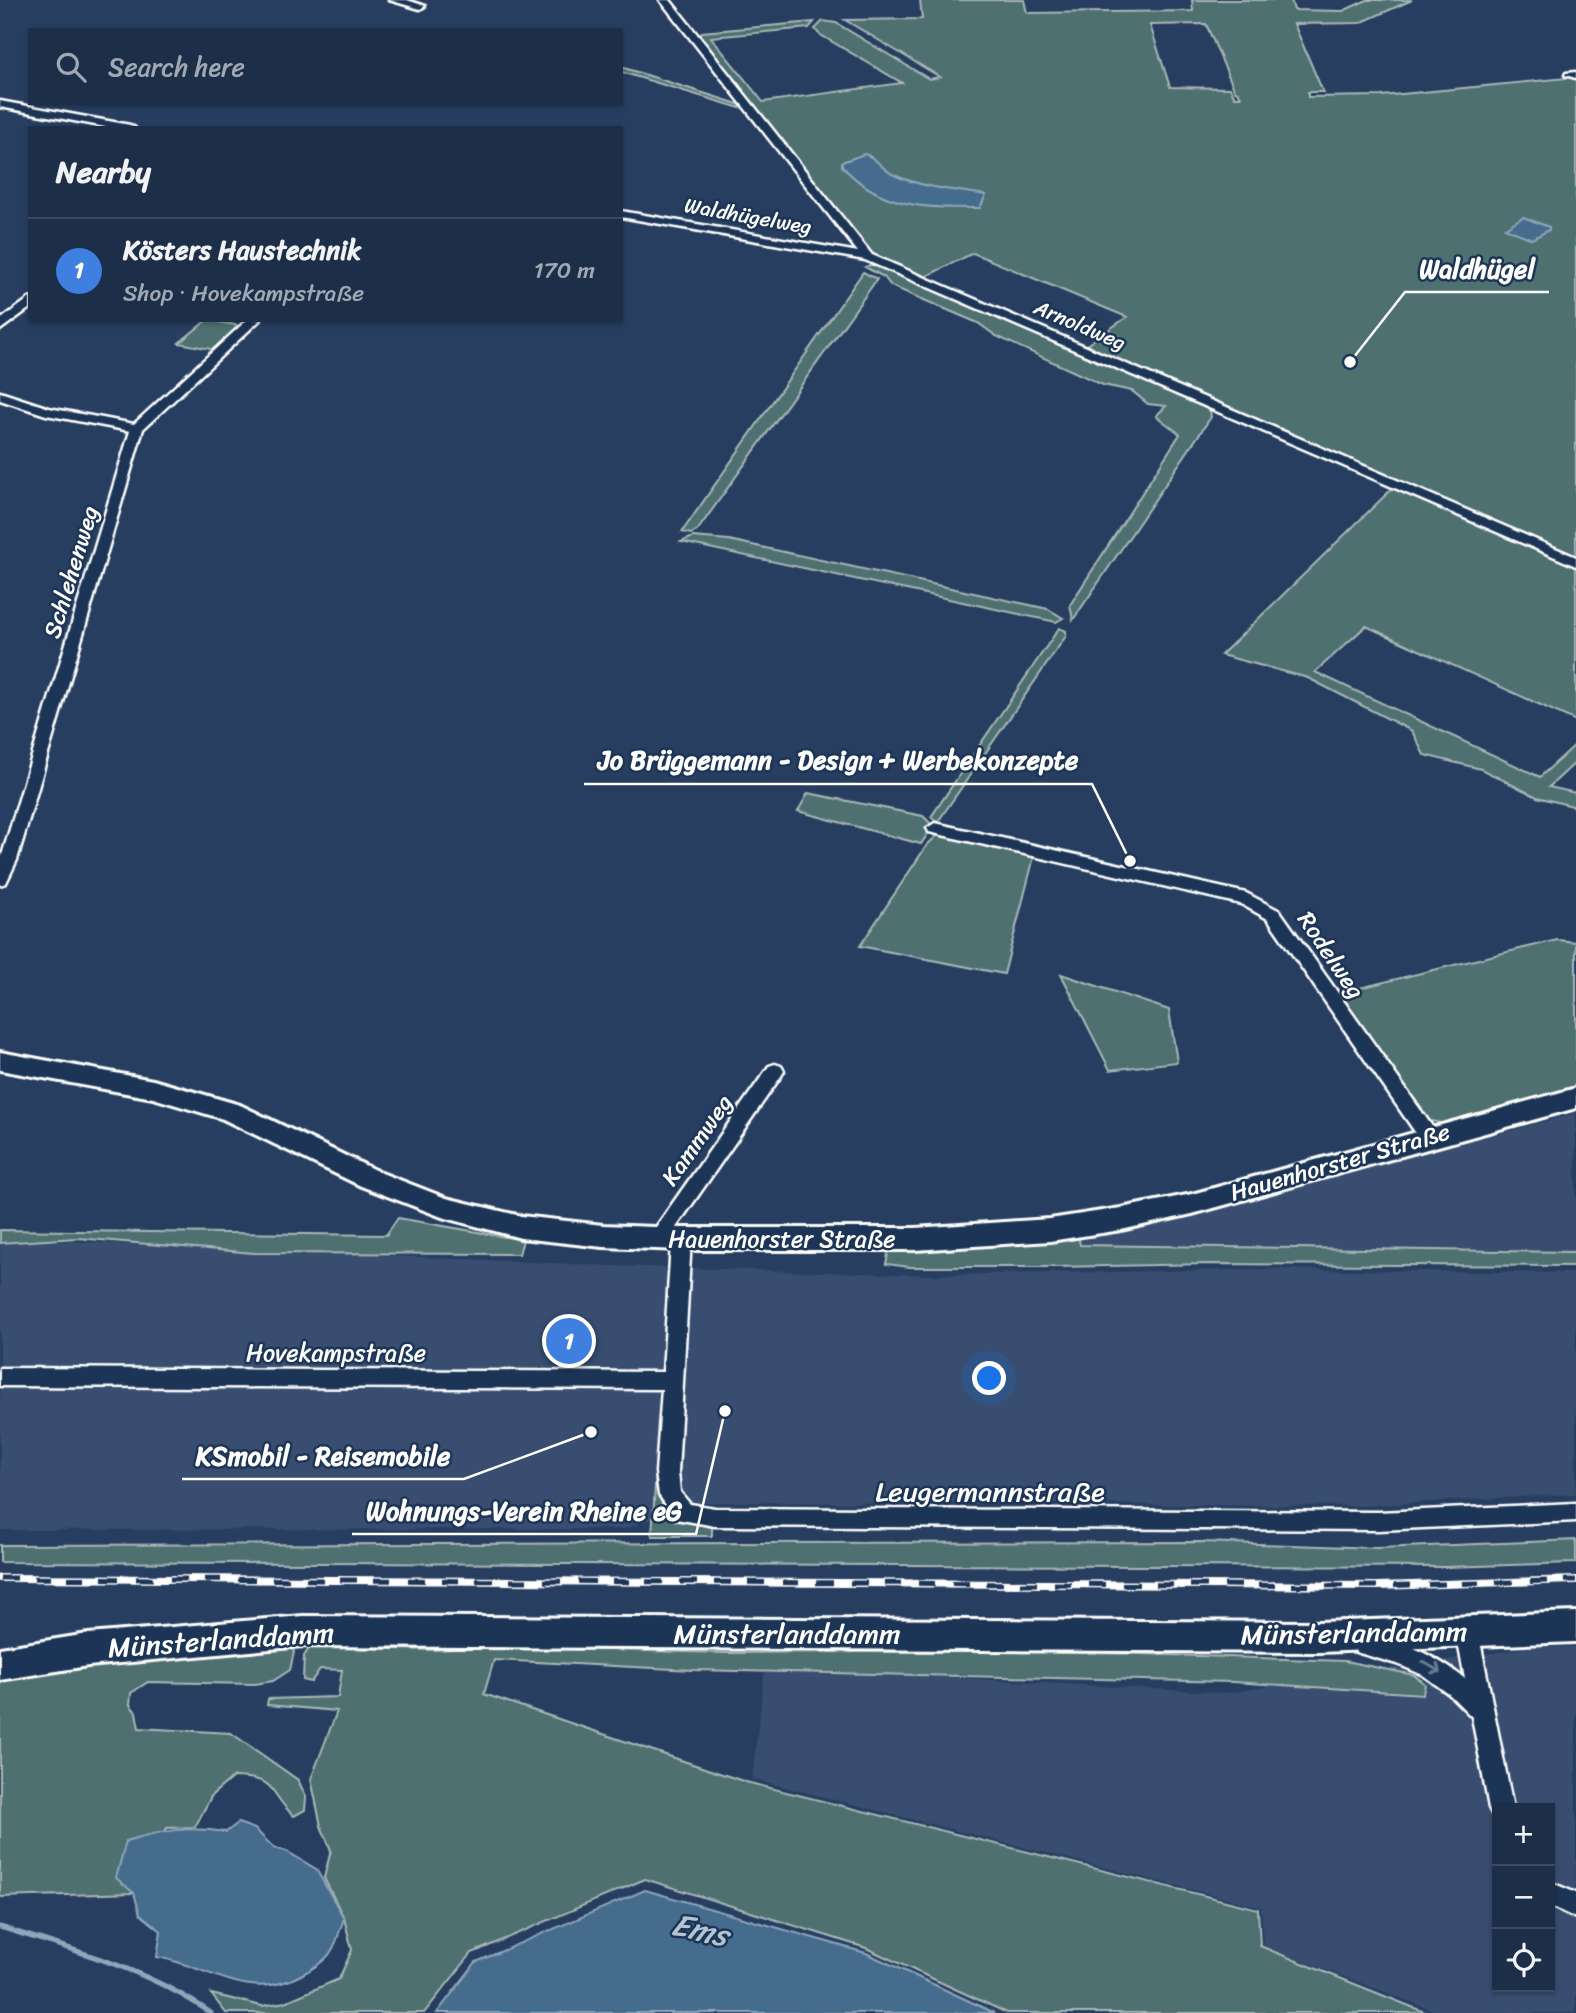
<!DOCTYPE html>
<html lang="en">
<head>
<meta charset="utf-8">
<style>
	body { margin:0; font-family:Sriracha,sans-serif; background:#253650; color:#f1f3f6 }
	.controls { position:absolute; right:21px; bottom:21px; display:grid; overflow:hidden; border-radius:0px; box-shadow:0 2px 5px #0004 }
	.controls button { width:63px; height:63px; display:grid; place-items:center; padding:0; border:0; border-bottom:2px solid #3b4a61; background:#1d2e49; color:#f1f3f6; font:35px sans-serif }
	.you { position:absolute; left:990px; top:1379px; width:24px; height:24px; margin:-18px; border:5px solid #fff; border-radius:50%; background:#1a73e8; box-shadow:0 0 0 10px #1a73e833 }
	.badge { display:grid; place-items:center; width:46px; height:46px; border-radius:50%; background:#bca0f2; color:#fff; font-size:23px; font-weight:700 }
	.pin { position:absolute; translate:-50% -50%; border:4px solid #fff; box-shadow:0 2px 7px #0006 }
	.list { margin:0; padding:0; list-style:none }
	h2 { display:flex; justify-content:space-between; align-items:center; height:91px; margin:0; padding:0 28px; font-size:30px }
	h2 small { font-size:23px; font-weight:400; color:#a0a8b4 }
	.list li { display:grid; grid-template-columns:46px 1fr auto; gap:21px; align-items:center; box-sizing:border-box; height:105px; padding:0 28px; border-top:2px solid #3b4a61 }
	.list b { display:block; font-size:26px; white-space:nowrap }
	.list p { margin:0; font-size:23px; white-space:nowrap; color:#a0a8b4 }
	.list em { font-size:23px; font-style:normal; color:#a0a8b4 }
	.icon { flex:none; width:38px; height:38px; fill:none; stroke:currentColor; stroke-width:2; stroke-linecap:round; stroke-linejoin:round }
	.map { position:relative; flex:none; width:1576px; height:2013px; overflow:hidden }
	.search { position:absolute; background:#1d2e49; box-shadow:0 2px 5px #0004; left:28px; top:28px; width:595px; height:77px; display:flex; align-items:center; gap:18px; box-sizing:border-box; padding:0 24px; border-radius:0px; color:#a0a8b4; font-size:26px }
	.panel { position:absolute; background:#1d2e49; box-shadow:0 2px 5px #0004; left:28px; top:126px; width:595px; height:196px; border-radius:0px }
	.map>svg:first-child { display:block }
	.built { fill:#374d70; fill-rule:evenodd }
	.green { fill:#50706f; stroke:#a8b8b7; stroke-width:2; fill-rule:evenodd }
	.water { fill:#456c8d; stroke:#8fa7bb; stroke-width:2 }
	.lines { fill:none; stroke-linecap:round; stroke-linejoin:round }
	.stream { stroke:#8fa7bb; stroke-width:5 }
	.building { fill:#50628a; stroke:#fff; stroke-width:2 }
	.street-casing { stroke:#fff; stroke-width:5 }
	.secondary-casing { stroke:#fff; stroke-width:6 }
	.primary-casing { stroke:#fff; stroke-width:6 }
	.street { fill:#1d3557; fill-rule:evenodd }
	.secondary { fill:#1d3557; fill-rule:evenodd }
	.primary { fill:#1d3557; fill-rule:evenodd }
	.rail-casing { stroke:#fff; stroke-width:8 }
	.rail { stroke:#1d3557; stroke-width:5; stroke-dasharray:17; stroke-linecap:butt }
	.oneway { stroke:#6c7c92 }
	.labels { text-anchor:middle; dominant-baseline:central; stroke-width:5; stroke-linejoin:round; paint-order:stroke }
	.far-street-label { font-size:21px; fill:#fff; stroke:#1d3557 }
	.street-label { font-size:24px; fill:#fff; stroke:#1d3557 }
	.near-street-label { font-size:28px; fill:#fff; stroke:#1d3557 }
	.near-water-label { font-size:32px; font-style:italic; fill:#b5c4d1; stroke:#1d3557 }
	.leader { fill:none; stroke:#fff; stroke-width:2.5 }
	.callout-dot { fill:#fff; stroke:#1d3557; stroke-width:2.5 }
	.callout-label { font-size:26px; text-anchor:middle; font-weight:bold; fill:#fff; stroke:#1d3557; stroke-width:5; stroke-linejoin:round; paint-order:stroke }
</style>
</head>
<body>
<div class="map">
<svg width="1576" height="2013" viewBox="0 0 1576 2013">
	<rect width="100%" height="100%" fill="#273e61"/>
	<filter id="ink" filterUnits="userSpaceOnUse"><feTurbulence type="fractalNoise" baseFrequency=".0143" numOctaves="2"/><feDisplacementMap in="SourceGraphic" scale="14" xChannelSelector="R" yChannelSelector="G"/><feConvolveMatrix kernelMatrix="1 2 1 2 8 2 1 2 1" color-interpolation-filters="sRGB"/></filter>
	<g filter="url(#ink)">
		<path class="built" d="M1576,1113V1251L1079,1245L1078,1236L1250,1199Z
			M0,1238L616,1266L931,1275L1279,1269L1576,1273V1494L1357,1506L700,1502L624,1529L0,1530Z
			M1532,1647H1576V2013H1440L1263,1946L1261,1907L752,1779L765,1667L1227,1693ZM1497,1808H1550V1987H1497Z"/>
		<path class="green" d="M920,0H1024L1027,13L1193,11L1192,0H1291L1294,10L1343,11L1367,0H1412L1360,23L1294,24L1323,92H1308V97L1381,96L1567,78L1565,74L1576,73V721L1366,626L1315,672L1540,777L1576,744V762L1549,787L1576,793V807L1537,797L1481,769L1424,755L1412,731L1308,678L1221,655L1400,481L1085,346L1127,317L973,253L925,277L869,252L699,36L702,32L814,22L809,28L711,37L763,102L902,83L819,34L815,29L823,21L836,23L929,79L940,77L845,20L922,19ZM1206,24L1235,91L1238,92L1241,97H1235L1230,88L1170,87L1150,25Z
			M621,67L741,105L740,108L621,72Z
			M875,263L1210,410L1211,417L1073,620L1070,605L1180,434L1156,416L1166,406L1148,404L1132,391L1103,385L996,336L978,323L891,286L884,277L865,267Z
			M863,272L877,279L697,531L691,534L682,532Z
			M207,320L241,326L216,350L179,343Z
			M693,537L729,540L1048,609L1063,618L1056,622L681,542Z
			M1059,628L1066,631V636L937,823L931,817Z
			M808,793L923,816L933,826L921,844L798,811Z
			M942,831L1035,853L1004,974L860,946L927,845Z
			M1557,940L1576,942V1086L1441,1123L1421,1119L1397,1081L1399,1079L1338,999L1339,993Z
			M1061,974L1169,1010L1177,1062L1110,1070Z
			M398,1218L523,1240L519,1254L254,1253L77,1238L0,1243V1230L386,1235Z
			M1078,1235L1080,1245L1576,1252V1266L1210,1264L1055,1267H910L886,1264L889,1249Z
			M657,1451C660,1456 659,1465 658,1472C656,1515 672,1524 712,1524V1536H652Z
			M1576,1540V1563L1446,1567L0,1562V1545L1202,1542L1378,1548Z
			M291,1646L294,1652L290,1670L273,1681L255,1684L148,1682L131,1693L130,1705L136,1712L139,1728L231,1733L298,1780L306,1797L305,1810L294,1816C267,1793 281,1778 233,1777L212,1795L195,1827L167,1828L134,1893L0,1897V1677L85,1662Z
			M310,1647L434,1650L494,1647L725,1653L998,1651L1141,1654L1345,1661L1414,1675L1425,1684L1423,1694L1233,1682L693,1670L494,1660L484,1694L746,1782L1258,1909L1260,1946L1427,2013H1007L866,1948L645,1879L472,1953L424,2013H226L211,1994L262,2006L285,2002L339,1979L352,1950L344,1918L324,1878L331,1850L321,1826L311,1779L337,1711L267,1705L268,1699L338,1697L342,1670L320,1669L311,1682L303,1680L304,1656Z"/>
		<path class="water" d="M864,154C877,157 881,169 894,175C924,188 954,190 986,195L980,208C927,208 881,209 842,166V162Z
			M1523,217L1549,227V230L1532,239L1505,228Z
			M238,1823L255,1829L274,1848L286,1851L316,1869L344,1918C333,1952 333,1958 301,1975C248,2004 209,1966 157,1957L161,1931L140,1914L134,1893L116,1878L126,1841C162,1830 189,1826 226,1832Z
			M645,1890L866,1953L995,2013H437L476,1962Z"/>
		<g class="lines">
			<path class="stream" d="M0,1927C74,1950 147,1969 211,2013"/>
		</g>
		<path class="building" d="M552,1330H589L587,1352L550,1351Z"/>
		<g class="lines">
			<defs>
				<path id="street" d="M389,0H407L425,6L420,9Z
					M660,0H670L872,255L1576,557V566L865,260L621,217V211L858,252Z
					M1576,72V78L1565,75L1566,73Z
					M0,101L130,125L135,128H111L0,107Z
					M30,298V308L0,330V320Z
					M247,320H260L143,429L17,860L6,883L0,885V862L130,431L46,415L0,400V392L49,408L134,424Z
					M935,823L1246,893L1280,911L1436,1132L1438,1137L1436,1142H1422L1268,919L1241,904L929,832L927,828Z
					M775,1064L781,1066L784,1071L781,1076L675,1229L674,1234L681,1231L688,1234L691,1239L678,1472L680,1492L690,1504L715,1508L1378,1512L1576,1503V1521L1378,1530L715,1526L676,1519L659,1495L656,1472L662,1389L0,1386V1368L663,1372L671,1243L664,1246L657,1243L654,1238L656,1227L769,1066Z
					M1467,1621L1475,1624L1478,1631L1513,1808H1497V1818L1493,1816L1489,1808L1472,1717L1450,1695L1423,1675L1400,1665L1356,1652L1353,1645L1356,1638C1384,1627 1443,1661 1465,1679L1456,1631L1459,1624Z
					M1550,1882L1576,1893V1918L1550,1906Z"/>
				<path id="secondary" d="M0,1052L153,1080L240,1105L379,1172L446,1198L521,1216L603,1225L681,1228H915L1050,1219L1121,1208L1192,1194L1576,1088V1108L1192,1214L1121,1230L1050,1241L915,1250H681L603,1247L521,1238L442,1217L361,1186L223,1119L153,1098L0,1070Z"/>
				<path id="primary" d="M1576,1612V1642L1319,1652L303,1646L88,1666L0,1680V1648L88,1634L303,1616L1319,1622Z"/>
			</defs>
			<use href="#street" class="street-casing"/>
			<use href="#secondary" class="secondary-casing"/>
			<use href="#primary" class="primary-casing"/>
			<use href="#street" class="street"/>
			<use href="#secondary" class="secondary"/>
			<use href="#primary" class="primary"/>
			<defs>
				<path id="rail" d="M0,1578L1377,1586L1576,1580"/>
			</defs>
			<use href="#rail" class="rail-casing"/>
			<use href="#rail" class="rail"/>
		</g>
		<defs><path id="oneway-shaft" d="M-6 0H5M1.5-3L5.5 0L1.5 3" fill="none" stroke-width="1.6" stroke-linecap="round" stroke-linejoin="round" transform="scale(1.75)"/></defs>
		<use class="oneway" href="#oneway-shaft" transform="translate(1432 1667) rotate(30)"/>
	</g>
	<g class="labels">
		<g class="far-street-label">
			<text transform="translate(748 216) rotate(10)">Waldhügelweg</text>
			<text transform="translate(1080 325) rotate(23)">Arnoldweg</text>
		</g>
		<g class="street-label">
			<text transform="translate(71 572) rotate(-73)">Schlehenweg</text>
			<text transform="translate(1331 955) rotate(56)">Rodelweg</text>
			<text transform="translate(697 1140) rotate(-55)">Kammweg</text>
			<text transform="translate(1340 1162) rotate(-16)">Hauenhorster Straße</text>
			<text x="782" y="1239">Hauenhorster Straße</text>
			<text x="336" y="1353">Hovekampstraße</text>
		</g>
		<g class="near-street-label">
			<text x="990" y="1491">Leugermannstraße</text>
			<text x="787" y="1633">Münsterlanddamm</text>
			<text transform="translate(1354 1633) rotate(-1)">Münsterlanddamm</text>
			<text transform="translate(221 1640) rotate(-4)">Münsterlanddamm</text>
		</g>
		<g class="near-water-label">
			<text transform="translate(700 1930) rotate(12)">Ems</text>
		</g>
	</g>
	<path class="leader" d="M1350 362L1405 292H1549M1130 861L1092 784H584M591 1432L464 1479H182M725 1411L696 1534H352"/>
	<g class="callout-dot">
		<circle cx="1350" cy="362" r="7"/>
		<circle cx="1130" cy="861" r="7"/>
		<circle cx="591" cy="1432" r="7"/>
		<circle cx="725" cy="1411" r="7"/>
	</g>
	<g class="callout-label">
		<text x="1477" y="278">Waldhügel</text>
		<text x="838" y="769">Jo Brüggemann - Design + Werbekonzepte</text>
		<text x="323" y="1465">KSmobil - Reisemobile</text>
		<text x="524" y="1520">Wohnungs-Verein Rheine eG</text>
	</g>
</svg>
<div class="controls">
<button>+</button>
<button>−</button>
<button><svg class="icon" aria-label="locate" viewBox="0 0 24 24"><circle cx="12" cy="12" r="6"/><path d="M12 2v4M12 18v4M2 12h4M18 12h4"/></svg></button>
</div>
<div class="you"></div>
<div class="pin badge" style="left:569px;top:1341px;background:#3f7fe0">1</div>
<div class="search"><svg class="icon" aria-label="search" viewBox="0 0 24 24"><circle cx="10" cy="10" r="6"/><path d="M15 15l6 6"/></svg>Search here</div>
<section class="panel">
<h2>Nearby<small></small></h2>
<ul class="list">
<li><span class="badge" style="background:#3f7fe0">1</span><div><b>Kösters Haustechnik</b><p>Shop · Hovekampstraße</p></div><em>170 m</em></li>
</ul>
</section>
</div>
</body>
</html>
